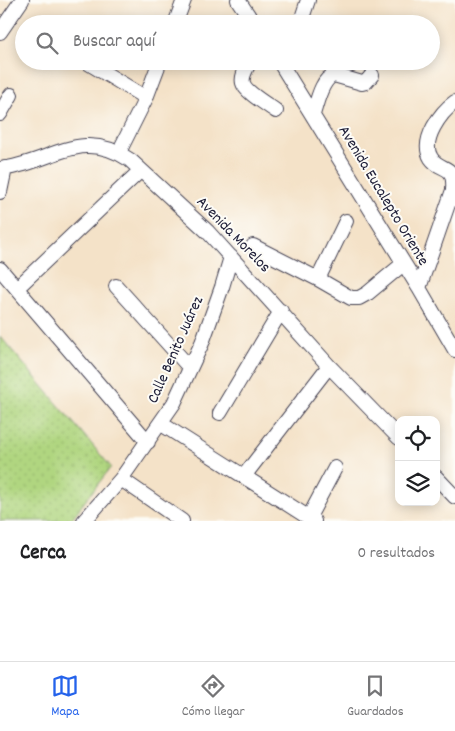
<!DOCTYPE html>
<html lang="es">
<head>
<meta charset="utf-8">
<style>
	body { margin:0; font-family:Dekko,sans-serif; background:#f2f2f2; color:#202124 }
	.controls { position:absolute; right:15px; bottom:15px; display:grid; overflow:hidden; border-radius:10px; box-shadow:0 2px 12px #0003 }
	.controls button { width:45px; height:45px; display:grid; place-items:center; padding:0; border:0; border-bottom:1px solid #e0e0e0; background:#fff; color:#202124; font:25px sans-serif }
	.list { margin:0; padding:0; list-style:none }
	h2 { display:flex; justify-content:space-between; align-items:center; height:65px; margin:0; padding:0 20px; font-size:21px }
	h2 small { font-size:16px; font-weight:400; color:#757577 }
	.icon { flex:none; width:28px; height:28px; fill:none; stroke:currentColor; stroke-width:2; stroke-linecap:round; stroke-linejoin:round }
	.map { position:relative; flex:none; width:455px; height:521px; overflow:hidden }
	.search { position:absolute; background:#fff; box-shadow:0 2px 12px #0003; left:15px; right:15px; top:15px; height:55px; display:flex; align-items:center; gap:12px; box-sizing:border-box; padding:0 18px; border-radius:28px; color:#757577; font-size:19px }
	.sheet { height:140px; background:#fff }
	nav { display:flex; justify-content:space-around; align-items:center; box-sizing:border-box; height:70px; border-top:1px solid #e0e0e0; background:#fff; font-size:14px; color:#757577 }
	nav a { display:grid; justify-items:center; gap:2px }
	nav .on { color:#2563eb }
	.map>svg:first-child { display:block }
	.grass { fill:url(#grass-dots); stroke:#697c5e }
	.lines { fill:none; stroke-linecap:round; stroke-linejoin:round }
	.minor-casing { stroke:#423f50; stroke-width:16 }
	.minor { stroke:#fff; stroke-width:14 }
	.labels { text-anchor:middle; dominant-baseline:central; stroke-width:4; stroke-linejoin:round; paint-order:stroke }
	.street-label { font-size:16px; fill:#22223b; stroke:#fdfcf7 }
</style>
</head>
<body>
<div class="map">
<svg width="455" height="521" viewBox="0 0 455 521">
	<defs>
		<pattern id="grass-dots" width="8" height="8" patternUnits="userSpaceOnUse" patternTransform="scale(1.25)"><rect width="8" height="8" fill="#b0d680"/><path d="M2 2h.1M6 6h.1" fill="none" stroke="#97b770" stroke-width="1.8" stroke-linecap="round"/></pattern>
	</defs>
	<rect width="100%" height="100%" fill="#fdfcf7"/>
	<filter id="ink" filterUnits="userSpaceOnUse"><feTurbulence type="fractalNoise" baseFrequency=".02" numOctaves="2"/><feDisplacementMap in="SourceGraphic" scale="10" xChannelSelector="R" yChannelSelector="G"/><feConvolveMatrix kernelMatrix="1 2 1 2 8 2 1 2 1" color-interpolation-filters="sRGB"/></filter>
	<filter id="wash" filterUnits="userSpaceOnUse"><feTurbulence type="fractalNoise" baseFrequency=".0096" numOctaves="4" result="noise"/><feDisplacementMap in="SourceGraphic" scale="20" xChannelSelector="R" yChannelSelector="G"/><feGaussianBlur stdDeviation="1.12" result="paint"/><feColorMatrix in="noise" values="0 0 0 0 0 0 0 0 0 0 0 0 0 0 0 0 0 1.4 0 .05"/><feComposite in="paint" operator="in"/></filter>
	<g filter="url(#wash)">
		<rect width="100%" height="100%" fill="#f4e2c8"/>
		<path class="grass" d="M0,336L111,467L70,521H0Z"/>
	</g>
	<g filter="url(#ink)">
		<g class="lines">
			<defs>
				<path id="minor" d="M238,0L254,24
					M175,24L184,0
					M300,24L308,0
					M0,32L22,0
					M85,61L146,98
					M250,61C247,68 241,76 243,83C245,92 268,105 276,111
					M279,61L419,288L455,350
					M0,114L11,95
					M313,114C317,103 321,79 334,75L362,83L366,82L372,75
					M119,152L146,98L160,61
					M0,169C50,164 80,126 130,160L208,232L329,366L399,438
					M0,192L5,168
					M253,246L318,279L351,298H359L368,293L403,264
					M0,269L148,442
					M318,279L346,221
					M116,286L190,368
					M17,288L141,170
					M419,288L453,190C455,162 441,173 431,158C420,140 441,112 455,102
					M220,413L281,311
					M160,423L314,521
					M244,476L329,366
					M436,477L455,497
					M121,479L182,521
					M309,517L335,468
					M84,521L121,479L174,403L202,343L222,287L231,257"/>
			</defs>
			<use href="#minor" class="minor-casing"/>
			<use href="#minor" class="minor"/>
		</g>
	</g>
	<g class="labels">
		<g class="street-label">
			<text transform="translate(383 196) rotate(59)">Avenida Eucalepto Oriente</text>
			<text transform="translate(233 235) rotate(46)">Avenida Morelos</text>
			<text transform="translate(176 350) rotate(-66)">Calle Benito Juárez</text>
		</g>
	</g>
</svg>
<div class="controls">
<button><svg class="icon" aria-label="locate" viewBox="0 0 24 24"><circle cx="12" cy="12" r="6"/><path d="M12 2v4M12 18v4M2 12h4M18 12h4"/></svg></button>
<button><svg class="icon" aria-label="layers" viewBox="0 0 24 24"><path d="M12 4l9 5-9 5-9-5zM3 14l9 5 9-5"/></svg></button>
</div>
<div class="search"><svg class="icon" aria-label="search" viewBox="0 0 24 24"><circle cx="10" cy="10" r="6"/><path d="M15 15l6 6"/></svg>Buscar aquí</div>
</div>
<section class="sheet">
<h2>Cerca<small>0 resultados</small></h2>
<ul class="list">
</ul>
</section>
<nav>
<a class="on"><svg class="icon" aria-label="map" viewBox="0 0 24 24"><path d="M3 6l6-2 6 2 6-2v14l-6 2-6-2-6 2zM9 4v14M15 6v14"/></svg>Mapa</a>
<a><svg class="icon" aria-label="directions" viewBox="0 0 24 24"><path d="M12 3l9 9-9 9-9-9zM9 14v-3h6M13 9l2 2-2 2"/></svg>Cómo llegar</a>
<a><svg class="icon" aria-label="saved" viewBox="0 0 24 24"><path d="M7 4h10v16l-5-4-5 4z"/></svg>Guardados</a>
</nav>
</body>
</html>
